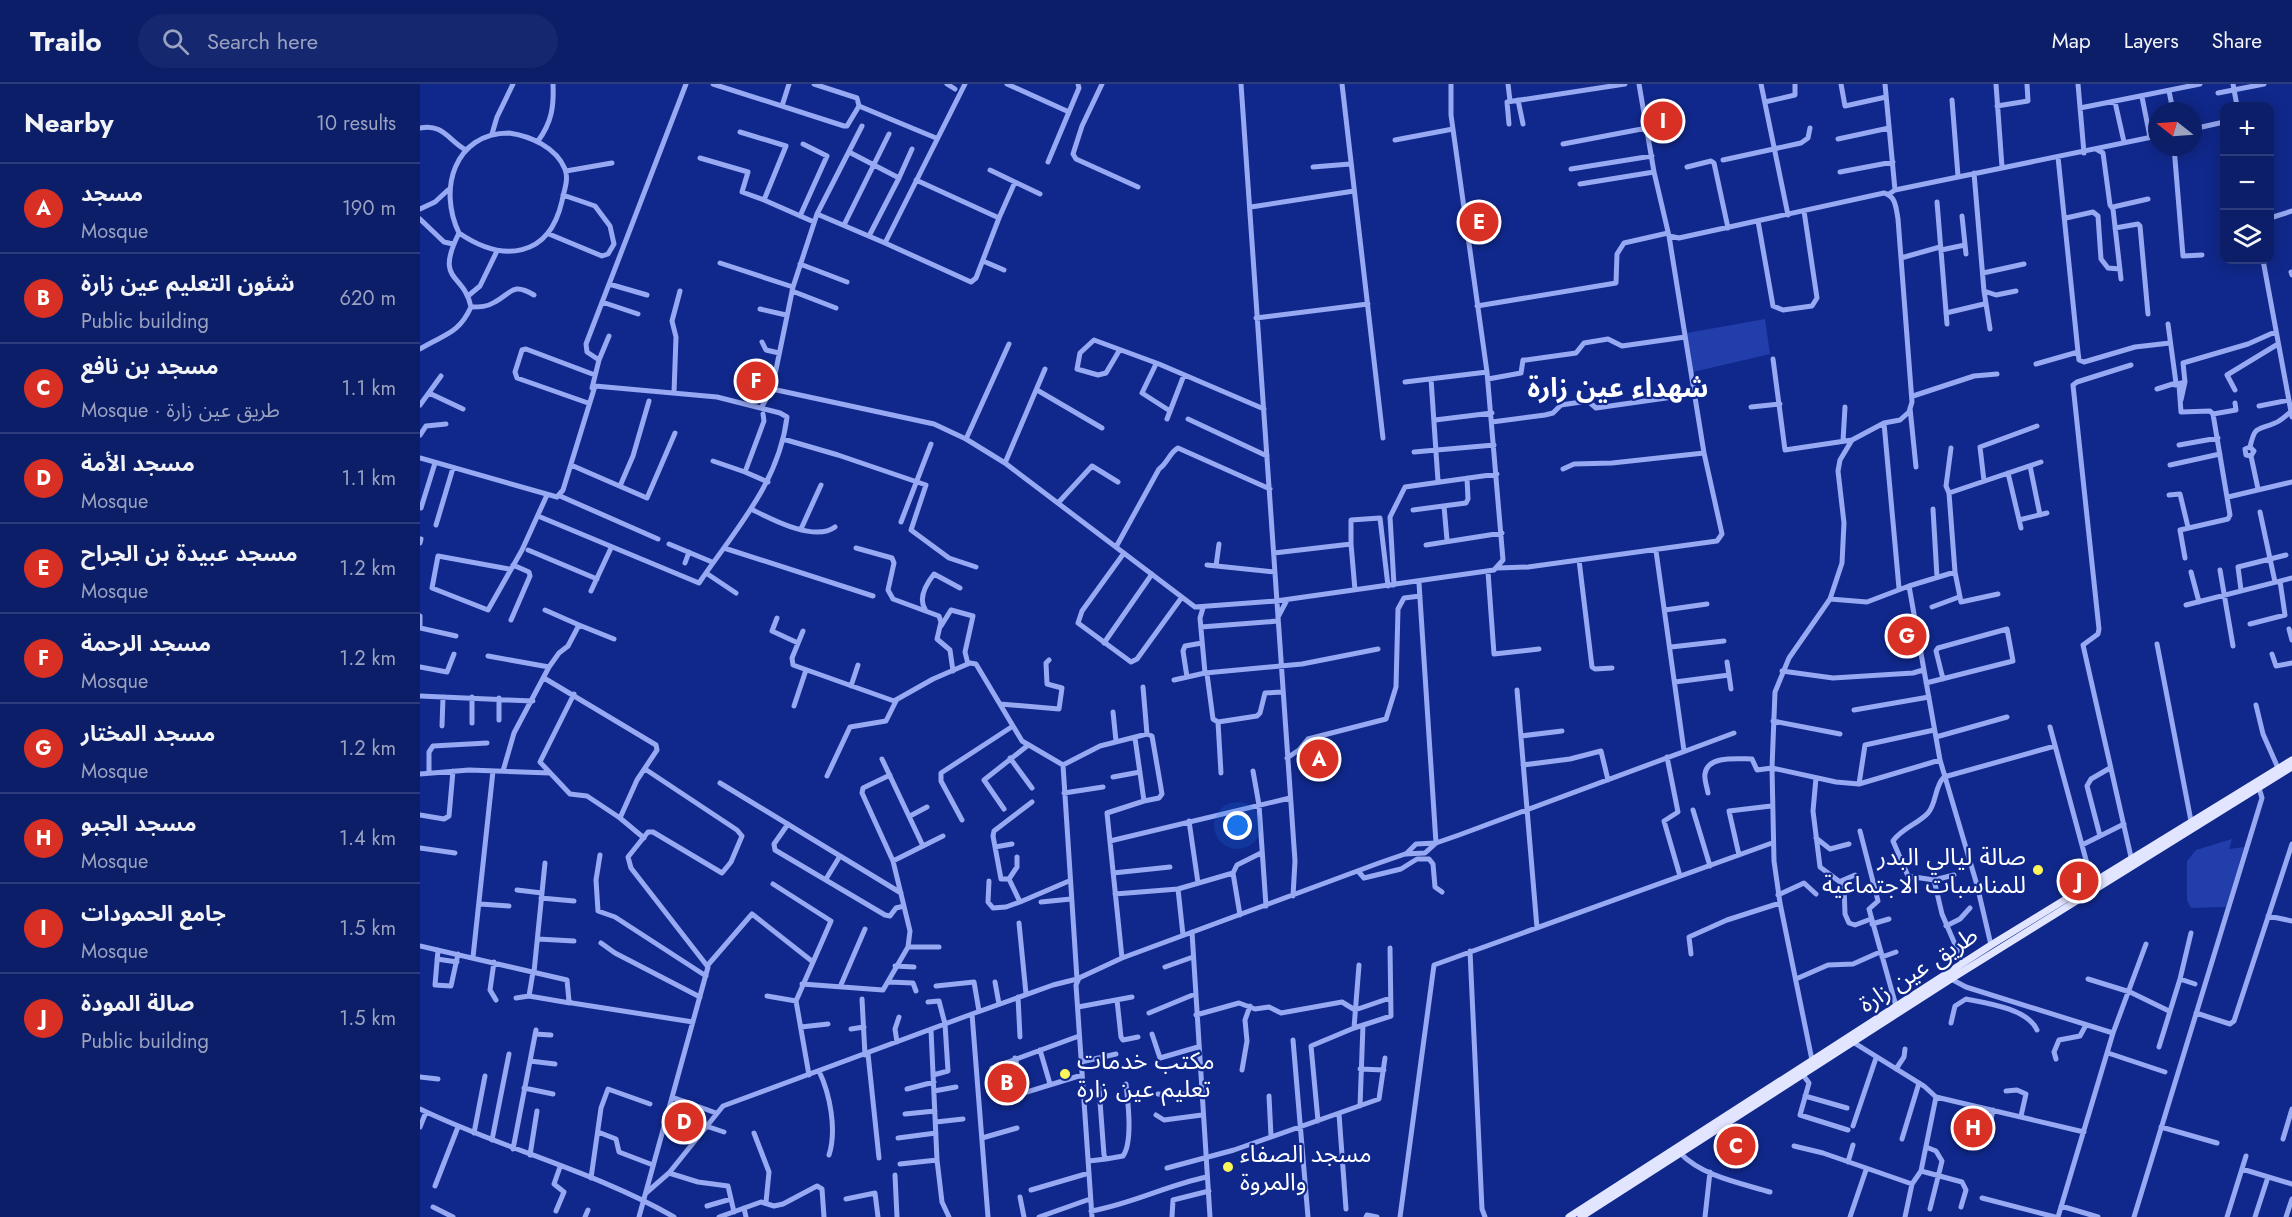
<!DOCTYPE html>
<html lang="en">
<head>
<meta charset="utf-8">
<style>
	body { margin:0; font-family:Jost,"Noto Sans Arabic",sans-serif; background:#15276e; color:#f1f3f6 }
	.controls { position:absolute; right:18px; top:18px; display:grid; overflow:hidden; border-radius:12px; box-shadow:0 3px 15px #0003 }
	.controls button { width:54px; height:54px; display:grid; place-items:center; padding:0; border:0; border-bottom:2px solid #2c3c7c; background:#0c1e68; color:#f1f3f6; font:30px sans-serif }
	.compass { position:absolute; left:1728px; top:18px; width:54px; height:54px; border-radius:50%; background:#0c1e68; box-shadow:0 3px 15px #0003; rotate:287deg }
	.you { position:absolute; left:818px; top:742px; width:21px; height:21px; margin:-15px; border:4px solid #fff; border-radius:50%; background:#1a73e8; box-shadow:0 0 0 9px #1a73e833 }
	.badge { display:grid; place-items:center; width:39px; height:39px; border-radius:50%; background:#d93025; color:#fff; font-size:20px; font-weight:700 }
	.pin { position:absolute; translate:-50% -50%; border:3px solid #fff; box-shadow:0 2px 6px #0006 }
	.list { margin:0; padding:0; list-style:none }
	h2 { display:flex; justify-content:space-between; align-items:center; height:78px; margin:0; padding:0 24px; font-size:26px }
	h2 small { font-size:20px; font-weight:400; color:#9aa2c0 }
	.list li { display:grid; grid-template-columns:39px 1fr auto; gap:18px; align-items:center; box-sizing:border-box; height:90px; padding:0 24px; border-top:2px solid #2c3c7c }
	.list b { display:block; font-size:22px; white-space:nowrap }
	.list p { margin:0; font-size:20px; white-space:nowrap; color:#9aa2c0 }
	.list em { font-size:20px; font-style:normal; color:#9aa2c0 }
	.icon { flex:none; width:33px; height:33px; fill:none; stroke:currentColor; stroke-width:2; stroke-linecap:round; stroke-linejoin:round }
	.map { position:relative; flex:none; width:1872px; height:1133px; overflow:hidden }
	header { display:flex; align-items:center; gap:36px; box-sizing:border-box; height:84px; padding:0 30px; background:#0c1e68; border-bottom:2px solid #2c3c7c }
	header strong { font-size:28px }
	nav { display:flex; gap:33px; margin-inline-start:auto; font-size:21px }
	.search { width:420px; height:54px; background:#15276e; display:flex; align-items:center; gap:15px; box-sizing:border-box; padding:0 21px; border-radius:33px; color:#9aa2c0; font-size:22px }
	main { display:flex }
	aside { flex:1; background:#0c1e68 }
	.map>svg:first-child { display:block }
	.green { fill:#213eab }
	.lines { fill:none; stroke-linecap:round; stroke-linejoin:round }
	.minor { stroke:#96a9f2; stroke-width:5 }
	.major { stroke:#e1e5ff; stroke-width:7 }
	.poi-dot { fill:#fff757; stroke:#10288b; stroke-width:2 }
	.labels { text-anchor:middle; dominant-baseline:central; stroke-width:4.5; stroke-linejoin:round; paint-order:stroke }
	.poi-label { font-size:24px; fill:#fff; stroke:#10288b; text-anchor:start }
	.street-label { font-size:24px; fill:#fff; stroke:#10288b }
	.quarter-label { font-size:27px; font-weight:bold; fill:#fff; stroke:#10288b }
</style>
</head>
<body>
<header>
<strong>Trailo</strong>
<div class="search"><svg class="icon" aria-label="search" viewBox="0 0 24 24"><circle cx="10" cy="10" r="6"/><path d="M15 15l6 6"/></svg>Search here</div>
<nav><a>Map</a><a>Layers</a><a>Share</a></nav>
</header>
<main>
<aside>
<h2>Nearby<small>10 results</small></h2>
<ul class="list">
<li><span class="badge">A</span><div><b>مسجد</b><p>Mosque</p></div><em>190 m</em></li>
<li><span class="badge">B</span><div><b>شئون التعليم عين زارة</b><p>Public building</p></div><em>620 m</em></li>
<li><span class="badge">C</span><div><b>مسجد بن نافع</b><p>Mosque · طريق عين زارة</p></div><em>1.1 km</em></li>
<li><span class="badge">D</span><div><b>مسجد الأمة</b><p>Mosque</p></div><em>1.1 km</em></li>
<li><span class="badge">E</span><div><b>مسجد عبيدة بن الجراح</b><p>Mosque</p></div><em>1.2 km</em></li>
<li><span class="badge">F</span><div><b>مسجد الرحمة</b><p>Mosque</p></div><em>1.2 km</em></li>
<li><span class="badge">G</span><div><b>مسجد المختار</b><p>Mosque</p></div><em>1.2 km</em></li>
<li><span class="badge">H</span><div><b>مسجد الجبو</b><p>Mosque</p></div><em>1.4 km</em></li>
<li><span class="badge">I</span><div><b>جامع الحمودات</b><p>Mosque</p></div><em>1.5 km</em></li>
<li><span class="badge">J</span><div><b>صالة المودة</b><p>Public building</p></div><em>1.5 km</em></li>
</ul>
</aside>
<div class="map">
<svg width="1872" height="1133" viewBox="0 0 1872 1133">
	<rect width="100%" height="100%" fill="#10288b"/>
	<path class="green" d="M1345,235L1350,270L1273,288L1267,249Z
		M1812,755L1809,765L1824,763L1806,823L1771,824L1767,816V777L1776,766Z"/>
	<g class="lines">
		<path class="minor" d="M293,0L424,42H427L439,22
			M394,0L437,14L439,22L516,54
			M527,0L535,5
			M587,0L649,28
			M682,0L662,42L653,70L656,75L718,103
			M821,0L875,777L873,812
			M922,0L963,354
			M1088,0L1090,17
			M1341,0L1368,131
			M1421,0L1425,22L1466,13
			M1465,0L1475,106
			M1576,0L1582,83
			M1658,0L1664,69
			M1813,0L1817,22
			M1749,7L1753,27
			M1798,9L1844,0
			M1722,13L1730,53
			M1098,16L1103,40
			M1532,16L1538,92
			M1345,18L1375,11V0
			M1695,18L1704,58
			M362,22L369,0
			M1577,22L1608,17L1607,0
			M1660,24L1780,0
			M1089,40L1087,18L1205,0
			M0,44C23,39 29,57 46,66
			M1773,45L1804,38
			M320,48L366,62L344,116L394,138
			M89,49C110,52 136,63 145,85C149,95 144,107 142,117C129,174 83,179 39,149C18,106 34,49 89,49Z
			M72,50L77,33L93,0
			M1418,55L1469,44
			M975,56L1033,45
			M118,57C132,38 134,22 133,0
			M1143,60L1227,44
			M1754,63L1763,172L1782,171
			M1676,65L1683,69L1690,121L1693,125L1701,195
			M429,68L479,94L449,152
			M280,74L328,88L322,108L344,116
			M1303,76L1381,59L1388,54L1390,44
			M628,78L659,4L658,0
			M893,83L930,80
			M1267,83L1291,77L1294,79L1308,144
			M1151,85L1232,72
			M570,86L620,110
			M146,87L192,79
			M1420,88L1473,78
			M1554,89L1564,207L1576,211L1596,207
			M479,94L492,65
			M1160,100L1234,88
			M1469,110L1475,106L1737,52
			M1517,118L1527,240
			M831,123L934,107
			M1693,123L1728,115
			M0,125L15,118L28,106
			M397,130L442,42
			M380,132L407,72L383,60
			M1542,132L1546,170
			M579,134L595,98
			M1646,134L1673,128L1678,132L1681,175L1688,184L1700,185
			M1850,134L1872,127
			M0,135L24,158L33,160
			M1338,137L1353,222L1363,226L1392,222L1397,214L1384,127
			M424,141L469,50
			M1695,144L1718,140L1720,142L1728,230
			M129,150L182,172L188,170L194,160L190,142L175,122L143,111
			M1249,152L1259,154L1464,109C1476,112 1476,124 1478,135L1492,318L1489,328L1480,336L1464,339L1432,356L1420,376L1418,387L1424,439L1422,479L1410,515L1369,574L1355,608L1352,684L1354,777L1360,819L1392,976
			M465,159L551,198L556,194L579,134L496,96
			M1521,166L1545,161
			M1481,174L1520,163
			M1843,176L1872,333
			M563,177L584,186
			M300,179L373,203
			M380,180L427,198
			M1871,188L1872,191
			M1563,189L1604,180
			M189,200L227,211
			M372,207L416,224
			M1564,207L1570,245
			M48,212L60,202L77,167
			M182,218L218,230
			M1057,222L1196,199L1197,170L1204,159L1248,149
			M51,223C60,223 67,223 75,218C92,209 92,198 114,211
			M340,225L366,231
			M1526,229L1564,220
			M836,234L948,220
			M342,258L346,266L359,269
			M0,265C24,250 38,251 51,223C44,188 14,199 39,149
			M699,267L686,289L678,291L657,285L660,269L674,256L739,280L844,325
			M1658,268L1659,276L1664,278L1715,263L1750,259
			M1353,275L1365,366L1432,356
			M179,276L189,252
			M736,280L722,309L750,327
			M1616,280L1658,268L1638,73
			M1711,281L1657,298L1653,301L1679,545L1678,550L1663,561L1711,773
			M1011,295L1018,397
			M1068,295L1101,289L1103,276H1106L1156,269L1164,259L1188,255L1202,262L1265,253
			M985,298L1067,288
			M1755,301L1765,298L1763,279L1828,260L1855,248
			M1759,301L1761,328L1790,327L1793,330L1810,431L1808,435L1760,446L1765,474
			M172,304L179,276L167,268L166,260L266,0
			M352,305L514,340L546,355L585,379L775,523L856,517L1074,486L1083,476L1067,288L1031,31V0
			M1737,305L1756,299L1748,240
			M617,306L682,344
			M1815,306L1807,291L1858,260
			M9,309L43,325
			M254,309L256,253L252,237L260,207
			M1493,312L1554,292L1577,290
			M1761,316L1765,298
			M168,319L97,294L95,288L102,266L106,265L175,291
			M0,321L21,292
			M1839,322L1869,316
			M1331,323L1360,320
			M341,324L352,305L373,203L397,130L465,159L545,0
			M1490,324L1496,383
			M343,330L344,337L325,388L348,398
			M1793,330L1816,326L1815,319
			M747,335L764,291
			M768,335L847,372
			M1015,336L1072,329
			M1072,338L1125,331L1133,329L1141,321L1168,317L1176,324L1274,310
			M1464,339L1479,504
			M0,351L6,342L26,340
			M363,355L418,371L506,401L491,446L529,474L556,483
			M546,355L589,260
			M1423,357L1425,323
			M1759,361L1798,354
			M1830,363L1834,367L1831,372L1826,371L1825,365L1830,363C1835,341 1837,347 1855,339C1861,337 1866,331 1871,328
			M994,368L1074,361
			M1831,372L1838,405
			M0,374L137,413L143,406L175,302L297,313L360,329L367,333C359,399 315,446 279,499L118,432
			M293,377L325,388
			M585,379L625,285
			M151,381L227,414L255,349
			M1750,381L1800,370
			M1610,382L1620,431
			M1143,385L1154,380L1192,379L1284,369
			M1588,389L1601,444
			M1564,397L1560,363L1617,342
			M200,402L213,372L229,317
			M1529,409L1526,402L1531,364
			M1749,411L1760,410L1768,443
			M140,412L238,455
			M1808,413L1872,398
			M638,419L672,382L698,398
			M1024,422L1027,456
			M1,424L15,379
			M1513,425L1517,493
			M333,426C353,436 395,458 415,443
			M993,426L1046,419L1048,415L1047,394
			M1840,428L1855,498
			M1599,436L1627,429
			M481,438L511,360
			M16,441L33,384
			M381,445L401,401
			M0,459L1,455
			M249,460L292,478
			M931,460V436L960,434L968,502
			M1006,461L1082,449
			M696,463L739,385C748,379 749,369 758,364L850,405
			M304,464L453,512
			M436,464L472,474L474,479L468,506L473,515L519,532L521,538L517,555L530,566L533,587
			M108,466L177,495
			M1236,467L1264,667
			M704,469L662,527L658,539L711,578L717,575L762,513
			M854,469L931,460L935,506
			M1159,476L1172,583L1175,585L1192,584
			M265,479L269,468
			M787,481L855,488
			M796,482L799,460
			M1078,484L1108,483L1297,457L1302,450L1284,369L1249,152L1234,88L1219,0
			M89,485L18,472L12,504L68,526L102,466L127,411
			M1800,486L1813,562
			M1068,488L1074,570L1119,565
			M1535,488L1529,409L1621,378
			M1771,488L1779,518
			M286,489L316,509
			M999,499L1016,759
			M974,501L970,433L985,403L1077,390
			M1489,502L1535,488L1541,518L1578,510
			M1821,506L1818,483L1866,471
			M171,507L191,464
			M1410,515L1447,518L1489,502L1520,676L1557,801L1571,861
			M1766,521L1872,494
			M1512,523L1539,513
			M783,524L780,534L785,589
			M505,525C498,514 507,499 514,490L540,504
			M125,526L159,541
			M1245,526L1287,520
			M0,532V541
			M858,533L867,516
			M357,534L352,547L378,559
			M91,536L110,492L109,488L93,481
			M1830,540L1865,531L1860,497
			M521,542L531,526L553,532L545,568L548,580
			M781,543L858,537
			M0,544L36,552
			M1869,545L1872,556
			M383,547L372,574L373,581L474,617L513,595L550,579L556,580L602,657L643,681L680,662L727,650L723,603
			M684,559L732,490
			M1737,560L1771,737
			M1251,563L1304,557
			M1852,570L1856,582L1872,579
			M68,572L129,583
			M1307,578L1309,591
			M0,583L27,588L34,570
			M1362,587L1413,594L1493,589L1503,586
			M787,590L793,635L798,638L837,632L840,629L845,609L861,608
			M767,593L763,567L765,562L782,559
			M124,594L236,661L237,666L217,696L200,734L224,754
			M754,596L785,589L882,580L958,565
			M1255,598L1309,591L1311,605
			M1506,599L1593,577L1587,545L1518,564L1516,567L1523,595
			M431,602L438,581
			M1097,606L1117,844
			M154,610L120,678L150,710L167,712L200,734
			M0,612L113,617
			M52,613V639
			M79,614V636
			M580,620L639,625L642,604L627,600L626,579L629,576
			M1836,621L1843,650L1858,684
			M374,622L386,586
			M1434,626L1509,613
			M693,628L696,657
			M1353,637L1420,650
			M798,638L801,689
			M22,642L23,613
			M1630,643L1672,798
			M1101,652L1142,647
			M1516,653L1587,633
			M1247,673L1258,728L1244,737L1260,792
			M590,674L612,704
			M867,674L879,666L888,655L966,635L976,603L978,525L984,514L1000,512
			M462,675L503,762
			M1103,681L1150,675L1181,667L1188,696
			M83,687L94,649L129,583L139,569L148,562L159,541L194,555
			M833,687L839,721L846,822
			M9,689V668L13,662L67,659
			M0,690L49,686L130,689
			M407,692L430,643L466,637L476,617
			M693,693L720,688
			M1396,694L1393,727L1400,783L1424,801L1425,830L1429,839L1435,841L1451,835
			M300,699L481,809
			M1439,700L1445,661L1514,646
			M644,709L683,703
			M1288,709C1287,703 1284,695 1285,690C1287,671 1319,675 1332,675L1337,686L1352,684L1416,698L1439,700L1520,676
			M724,717L739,714L742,710L732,652L727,650
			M584,725L564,696L607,662
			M1273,726L1290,782
			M0,731L24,735L29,732L33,687
			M490,732L507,723
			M542,736L521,697V689L593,642
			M769,737L778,799
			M368,740L354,760L355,766L465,831L470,832L476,824L484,822
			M1440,747L1458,817L1449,825L1476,922
			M1680,752L1667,702L1671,695L1690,684
			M1396,754L1410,765L1429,760
			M690,757L870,714
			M1662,761L1704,740
			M575,763L592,760
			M0,764L35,769
			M986,770L996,760L1016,759L1039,751L1314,649
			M180,771L176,796L178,827L195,833L286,892
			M1319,771L1309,727L1351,722
			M473,777L523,752
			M938,787L944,794L981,785L997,775H1009L1013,780L1015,803L1022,808
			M693,789L750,783
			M813,789L817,781L841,769
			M406,795L420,772
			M589,795H581L573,752L574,747L612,718
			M589,795L600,818L649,797
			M589,795L597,783V773
			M1514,796L1534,791
			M569,797L568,818L573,824L586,823L600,818
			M1421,797L1435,791
			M353,800L411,837L376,917L389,991
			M758,805L813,789L820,831
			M97,806L122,809
			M695,810L758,805L763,851
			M1358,811L1384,799L1396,810
			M121,814L154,817
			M621,818L651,815
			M60,820L89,822
			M1848,832L1872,837
			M599,839L606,910
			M1452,840L1469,835
			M1526,842L1540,835L1550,824
			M772,848L790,1133
			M118,855L154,857
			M181,859L195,869L280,913
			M0,862L147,896L149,917L152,919L273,938
			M488,863H519
			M18,866L15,901L31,902L38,870
			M1050,867L1062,1125L1065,1133
			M1271,870L1269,853L1307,836L1360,819
			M53,873L73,687
			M1462,873L1476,868
			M702,874L687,729L724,717L715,654
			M17,875L37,878
			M74,878L70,906L76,916
			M1543,879L1522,830L1514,796L1488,792L1473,757C1482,744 1498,740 1508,729C1517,719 1514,703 1524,693L1635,662
			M287,882L332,830L393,878
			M475,882L494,883
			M745,883L773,873
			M113,888L109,912L150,919
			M114,888L125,779
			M1376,895L1408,881L1433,880L1460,868
			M1531,895L1546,903L1693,949
			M1668,895L1710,908L1749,927
			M1760,895L1771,849
			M469,898L493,899L496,907
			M575,898L579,920
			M382,900L463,906L488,863L490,847L473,777L442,709L443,704L470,691
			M516,902L554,898L559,927
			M420,903L445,845
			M347,912L376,917
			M598,913L600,953
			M96,914L109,912
			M442,915L445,971
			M697,916L701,953L703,956L718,953
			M508,918L519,917L525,940L528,987L513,991
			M658,923L712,913
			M935,926L970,914
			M729,929L775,910
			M1776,929L1810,940L1814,937L1872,760
			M552,930L568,1133
			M776,931L819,919L835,925L849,923L861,929L922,918L935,926
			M1531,939L1535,922L1546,915C1567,919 1608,925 1617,946
			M381,943L408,940
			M934,944L971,932L970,864
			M431,945L444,943
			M511,946L517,1076L522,1118L529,1133
			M115,950L131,951
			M732,950L740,974L778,963
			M659,952L572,984L578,1017L662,991
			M873,956L888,1133
			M477,958L475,945L479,933
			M1433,958L1504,1002L1516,1013L1664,1048
			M1739,963L1760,895L1775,900
			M620,966L630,1000
			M1688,969L1745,988
			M448,970L459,1074
			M595,974L604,1008
			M1636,975L1634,968L1639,956L1660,952L1666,941
			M110,977L135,980
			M661,978L696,970
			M940,985L964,986
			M1476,985L1484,973L1485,965
			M822,986L827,957L825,936L830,922
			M399,987C410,1010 417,1046 409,1071
			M1383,991L1389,999L1380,1031L1428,1046
			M0,993L18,995
			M104,1004L133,1010
			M679,1004L684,1071L686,1075L703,1072C713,1058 708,1018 706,1000
			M487,1005L514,998
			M514,1007L536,1003
			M1586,1007L1597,1006L1606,1010L1601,1032
			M738,1010L751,1012L780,1008
			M849,1012L851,1052
			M1385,1012L1427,1024
			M252,1013L296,1029
			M940,1022L943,941
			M0,1025C83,1065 174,1087 254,1133
			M485,1030L515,1027
			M919,1030L926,1125
			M736,1031L744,1036L782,1031
			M898,1037L891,962L934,944L939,881
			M516,1038L543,1035
			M286,1042L304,1048
			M1433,1042L1456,974
			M0,1043L6,1028
			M1741,1043L1797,1059
			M178,1048L196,1055L199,1068L233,1081
			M54,1049L65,992
			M334,1049L349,1088L346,1118
			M478,1054L516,1049
			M562,1054L597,1044
			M1482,1055L1499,999
			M1567,1055L1573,1026
			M1863,1055L1872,1025
			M72,1056L89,970
			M1374,1062L1403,1069L1492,1100
			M1506,1063L1516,1067L1522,1077L1510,1125
			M93,1065L116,946
			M1260,1069C1282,1092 1320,1099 1350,1108
			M110,1071L117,1027
			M669,1077L686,1075
			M1428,1078L1433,1061
			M480,1080L517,1076
			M747,1084L814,1066L959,1015L965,974
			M1822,1085L1872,1100
			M1501,1087L1542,1098L1546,1106L1541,1123
			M249,1089L278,1098L308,1102L314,1128
			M475,1091L477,1133
			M171,1094L181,1024L188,1005L230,1020
			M15,1102L38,1043
			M611,1106L669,1089
			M226,1109L249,1089L303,1022L552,930L633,901L657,895L643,681
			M600,1113L604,1133
			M1562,1114L1635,1133
			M426,1115L455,1109L458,1133
			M287,1122L311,1115
			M1641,1122L1678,1133
			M13,1123L33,1133
			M324,1124L326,1133
			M136,1127L144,1108L134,1100L140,1083
			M671,1127C712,1120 747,1101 787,1093
			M165,1133L168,1126
			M219,1133L288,883L211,784L208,773L228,748H233L302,789L311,778L322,752L317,746L225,685
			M299,1133L341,1118L354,1122L363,1120L397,1102L402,1105L404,1133
			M619,1133L670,1115
			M672,1133L656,901L659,894L702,874L959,779L985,770L1005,769L1016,759
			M752,1133L753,1116L789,1107
			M946,1133L947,1131L957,1133
			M980,1133L1014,881L1352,759
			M1285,1133L1290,1088
			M1430,1133L1446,1086
			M1485,1133L1492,1100L1501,1087L1516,1013
			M1638,1133L1693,949L1726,860
			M1714,1133L1842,714L1839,704
			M1807,1133L1826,1072
			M1835,1133L1848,1093
			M1866,1133L1872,1115"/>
		<path class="major" d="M1149,1133L1571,861L1872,676
			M1161,1133L1531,895L1872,683"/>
	</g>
	<g class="poi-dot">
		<circle cx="1618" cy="786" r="6"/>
		<circle cx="645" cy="990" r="6"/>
		<circle cx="808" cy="1083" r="6"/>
	</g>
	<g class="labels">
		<g class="poi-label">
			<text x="1606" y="772" text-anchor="end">صالة ليالي البدر<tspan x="1606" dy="28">للمناسبات الاجتماعية</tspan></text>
			<text x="657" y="976">مكتب خدمات<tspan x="657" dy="28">تعليم عين زارة</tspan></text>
			<text x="820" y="1069">مسجد الصفاء<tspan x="820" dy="28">والمروة</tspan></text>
		</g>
		<g class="street-label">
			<text transform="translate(1498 885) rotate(-33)">طريق عين زارة</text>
		</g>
		<g class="quarter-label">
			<text x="1198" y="303">شهداء عين زارة</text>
		</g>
	</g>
</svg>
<div class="controls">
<button>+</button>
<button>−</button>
<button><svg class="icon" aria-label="layers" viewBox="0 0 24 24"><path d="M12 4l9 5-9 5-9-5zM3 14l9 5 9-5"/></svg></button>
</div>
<svg class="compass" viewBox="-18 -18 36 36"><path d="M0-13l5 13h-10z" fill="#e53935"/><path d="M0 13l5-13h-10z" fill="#9aa2c0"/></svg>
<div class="you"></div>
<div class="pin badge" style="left:899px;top:675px">A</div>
<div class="pin badge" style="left:587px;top:999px">B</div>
<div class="pin badge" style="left:1316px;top:1062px">C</div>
<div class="pin badge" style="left:264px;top:1038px">D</div>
<div class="pin badge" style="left:1059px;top:138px">E</div>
<div class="pin badge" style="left:336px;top:297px">F</div>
<div class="pin badge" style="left:1487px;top:552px">G</div>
<div class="pin badge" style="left:1553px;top:1044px">H</div>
<div class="pin badge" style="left:1243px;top:37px">I</div>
<div class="pin badge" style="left:1659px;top:797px">J</div>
</div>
</main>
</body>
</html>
